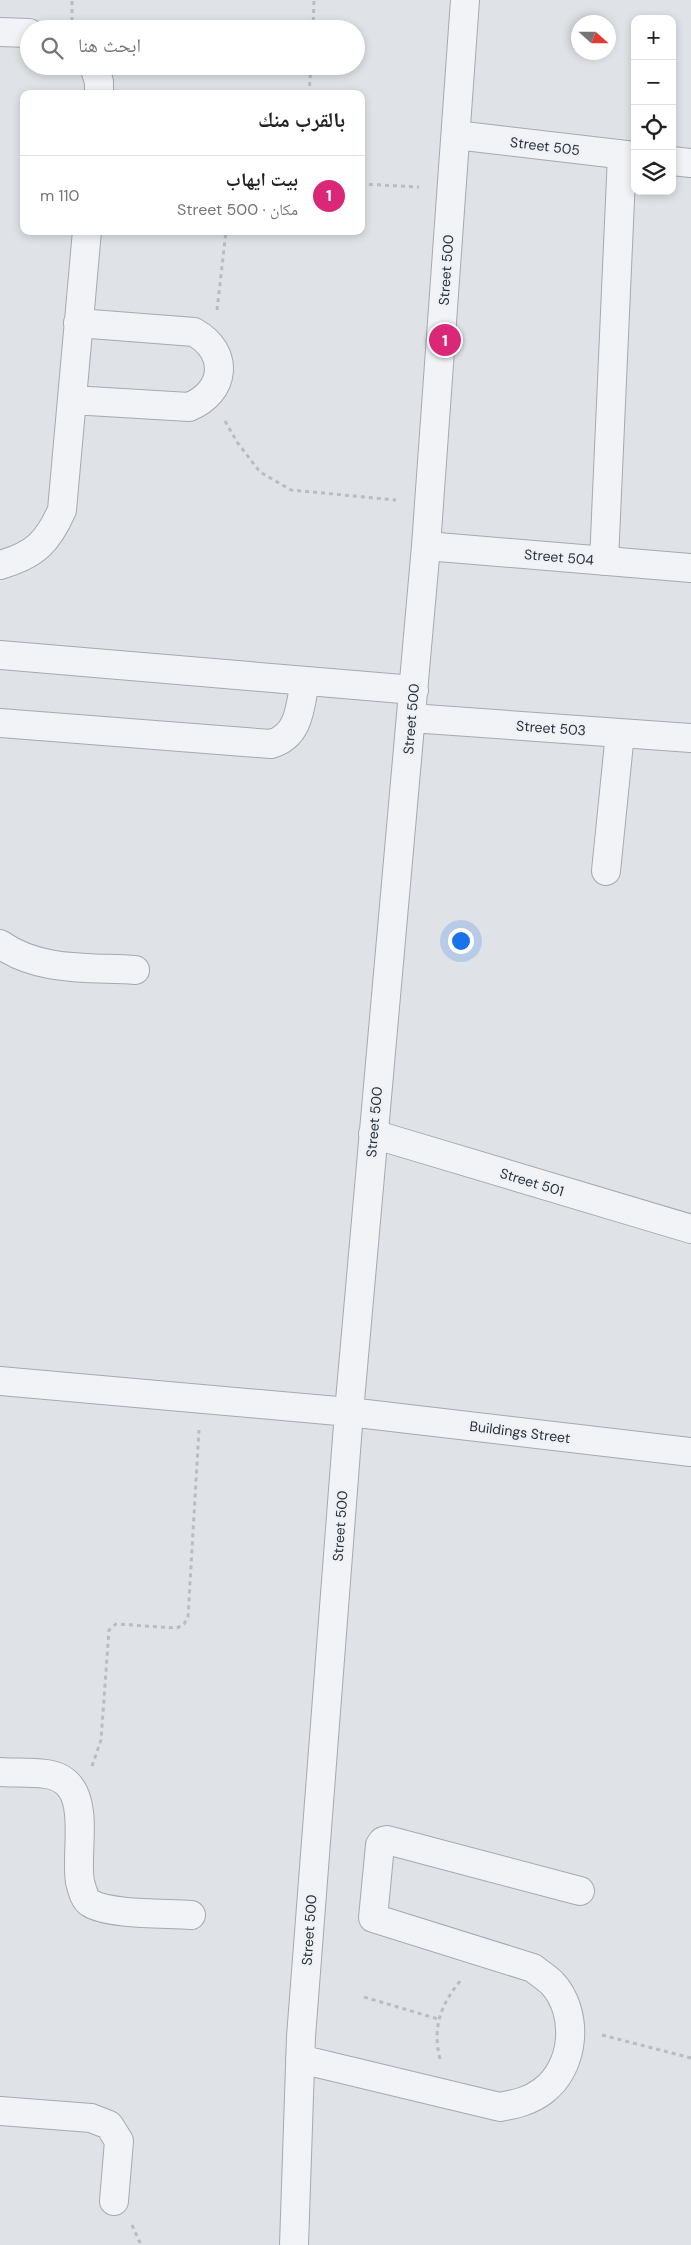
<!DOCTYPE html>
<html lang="ar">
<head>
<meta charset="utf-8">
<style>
	body { margin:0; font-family:"DM Sans","Noto Naskh Arabic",sans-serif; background:#f6f6f6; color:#202124; direction:rtl }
	.controls { position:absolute; right:15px; top:15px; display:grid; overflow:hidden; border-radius:10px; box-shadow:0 2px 8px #0003 }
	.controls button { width:45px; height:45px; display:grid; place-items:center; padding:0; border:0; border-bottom:1px solid #e0e0e0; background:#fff; color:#202124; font:25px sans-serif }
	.compass { position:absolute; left:571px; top:15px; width:45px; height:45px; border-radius:50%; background:#fff; box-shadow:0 2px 8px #0003; rotate:111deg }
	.you { position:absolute; left:460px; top:940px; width:18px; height:18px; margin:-12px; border:4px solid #fff; border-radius:50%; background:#1a73e8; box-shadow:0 0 0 8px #1a73e833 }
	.badge { display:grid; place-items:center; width:32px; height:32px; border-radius:50%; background:#db2777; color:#fff; font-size:16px; font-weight:700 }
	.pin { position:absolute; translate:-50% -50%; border:2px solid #fff; box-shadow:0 1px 5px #0006 }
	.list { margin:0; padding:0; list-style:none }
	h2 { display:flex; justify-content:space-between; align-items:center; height:65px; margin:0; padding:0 20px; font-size:21px }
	h2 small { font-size:16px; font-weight:400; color:#757577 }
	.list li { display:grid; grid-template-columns:32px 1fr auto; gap:15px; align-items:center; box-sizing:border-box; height:80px; padding:0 20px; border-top:1px solid #e0e0e0 }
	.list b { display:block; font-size:19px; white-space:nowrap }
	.list p { margin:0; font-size:16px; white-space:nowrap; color:#757577 }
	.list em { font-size:16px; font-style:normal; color:#757577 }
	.icon { flex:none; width:28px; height:28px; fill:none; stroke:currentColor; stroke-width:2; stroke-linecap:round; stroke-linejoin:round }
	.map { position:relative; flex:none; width:691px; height:2245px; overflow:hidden; direction:ltr }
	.search { position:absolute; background:#fff; box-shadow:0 2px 8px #0003; left:20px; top:20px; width:345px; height:55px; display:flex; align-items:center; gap:12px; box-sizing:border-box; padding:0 18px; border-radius:28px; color:#757577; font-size:19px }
	.panel { position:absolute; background:#fff; box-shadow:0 2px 8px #0003; left:20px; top:90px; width:345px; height:145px; border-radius:10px; direction:rtl }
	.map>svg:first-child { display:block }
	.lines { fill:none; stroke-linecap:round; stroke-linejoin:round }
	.minor-casing { stroke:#a5a9b1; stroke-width:30 }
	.path { stroke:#b9bdc2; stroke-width:3; stroke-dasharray:4 4; stroke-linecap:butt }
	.minor { stroke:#f1f3f6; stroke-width:28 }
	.labels { text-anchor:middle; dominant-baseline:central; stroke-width:4; stroke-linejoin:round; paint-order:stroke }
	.street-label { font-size:14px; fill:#29313d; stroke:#eef1f5 }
</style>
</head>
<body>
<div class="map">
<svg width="691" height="2245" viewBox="0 0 691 2245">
	<rect width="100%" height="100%" fill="#dfe2e7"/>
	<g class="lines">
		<defs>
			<path id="minor" d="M0,32L29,33
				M94,66L99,82V94
				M456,135L635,156
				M672,161L691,163
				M72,400L189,407C226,392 230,352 194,332L78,323
				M426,546L691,568
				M604,561L622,155
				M0,565C35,555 48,542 62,510L87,231
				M0,655L414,690
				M411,718L691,738
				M0,723L271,744C300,736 300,706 305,681
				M606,871L620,733
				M0,944C39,972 90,967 135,970
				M373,1134L691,1229
				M0,1381L349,1412L691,1452
				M0,1772C15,1773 31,1772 46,1774C96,1781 74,1848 80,1882C82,1889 84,1899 90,1903C109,1915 166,1913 191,1915
				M300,2059L500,2107C516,2104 530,2101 543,2091C576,2066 579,2012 552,1983C546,1977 539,1973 533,1968L373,1918L380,1845L383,1841L387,1840L580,1891
				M0,2111L91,2118L109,2125L119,2141L114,2201
				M294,2245L301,2037L349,1412L426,546L465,0"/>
		</defs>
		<use href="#minor" class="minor-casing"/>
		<path class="path" d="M72,29V0
			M313,29L314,0
			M309,94L311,66
			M361,184L419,187
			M217,310L226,231
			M225,421L237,442L260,472L291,490L396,500
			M92,1766L101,1740L109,1630L116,1624L177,1628L184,1624L188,1617L199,1430
			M364,1997L438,2019
			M602,2035L691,2058
			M440,2059C432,2027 441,2004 461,1980
			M132,2225L141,2245"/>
		<use href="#minor" class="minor"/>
	</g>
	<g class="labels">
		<g class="street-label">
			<text transform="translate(545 146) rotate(7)">Street 505</text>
			<text transform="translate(446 270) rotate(-86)">Street 500</text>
			<text transform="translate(559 557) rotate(5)">Street 504</text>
			<text transform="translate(411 719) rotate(-85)">Street 500</text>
			<text transform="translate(551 728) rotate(4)">Street 503</text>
			<text transform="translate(374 1122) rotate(-85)">Street 500</text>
			<text transform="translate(532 1182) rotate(17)">Street 501</text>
			<text transform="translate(520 1432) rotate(7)">Buildings Street</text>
			<text transform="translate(340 1526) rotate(-86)">Street 500</text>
			<text transform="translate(309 1930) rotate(-86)">Street 500</text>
		</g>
	</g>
</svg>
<div class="controls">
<button>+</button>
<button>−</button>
<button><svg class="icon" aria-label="locate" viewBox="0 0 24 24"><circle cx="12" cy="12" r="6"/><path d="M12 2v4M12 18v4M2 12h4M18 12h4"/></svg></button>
<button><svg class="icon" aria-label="layers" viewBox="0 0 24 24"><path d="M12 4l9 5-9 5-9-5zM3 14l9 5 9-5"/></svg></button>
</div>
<svg class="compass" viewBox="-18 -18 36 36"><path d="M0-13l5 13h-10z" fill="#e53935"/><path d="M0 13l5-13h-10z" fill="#757577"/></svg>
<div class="you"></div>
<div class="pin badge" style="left:445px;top:340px">1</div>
<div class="search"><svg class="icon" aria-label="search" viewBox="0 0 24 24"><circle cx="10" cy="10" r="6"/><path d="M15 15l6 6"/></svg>ابحث هنا</div>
<section class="panel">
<h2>بالقرب منك<small></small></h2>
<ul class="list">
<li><span class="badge">1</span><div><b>بيت ايهاب</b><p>مكان · Street 500</p></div><em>110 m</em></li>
</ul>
</section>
</div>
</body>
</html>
